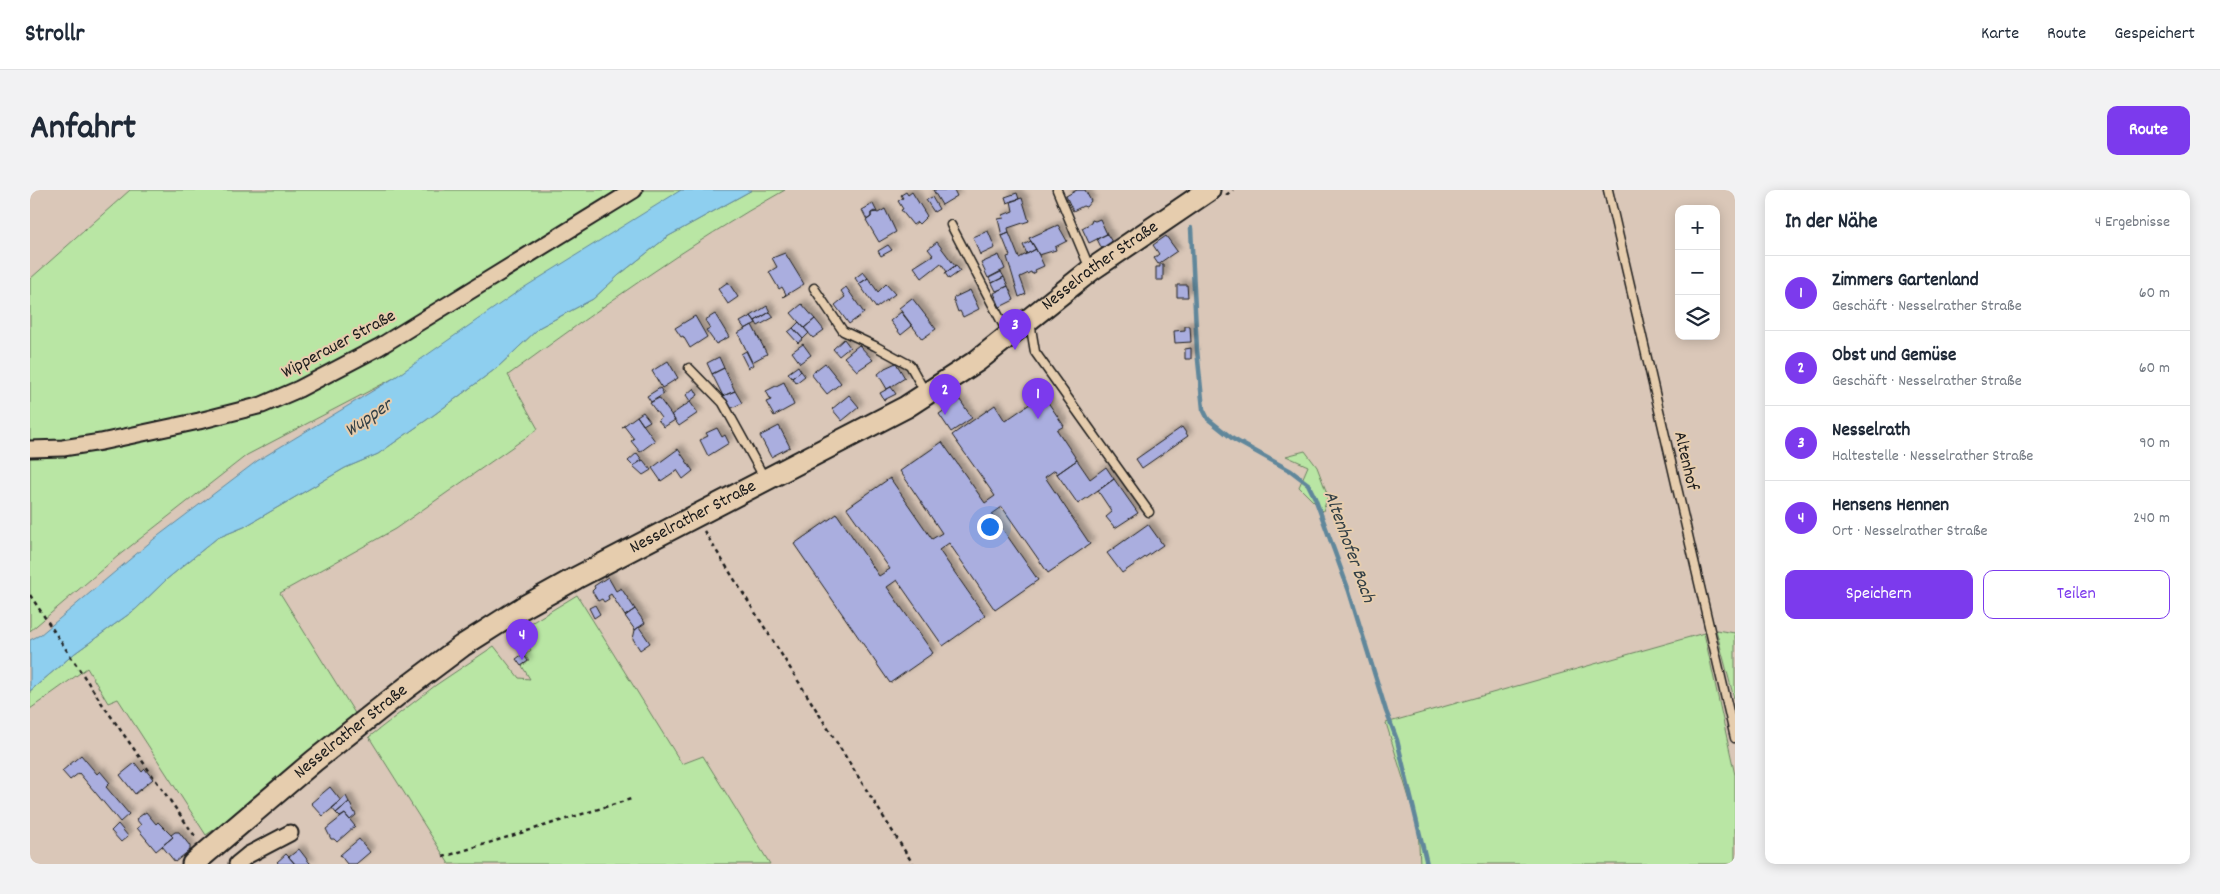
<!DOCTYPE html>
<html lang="de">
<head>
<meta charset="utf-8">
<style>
	body { margin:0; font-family:Dekko,sans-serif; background:#f2f2f3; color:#1f2937 }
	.controls { position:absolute; right:15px; top:15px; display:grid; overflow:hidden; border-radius:10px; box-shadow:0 2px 12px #0003 }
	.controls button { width:45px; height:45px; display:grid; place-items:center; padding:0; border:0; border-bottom:1px solid #e0e1e3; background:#fff; color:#1f2937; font:25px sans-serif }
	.you { position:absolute; left:959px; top:336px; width:18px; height:18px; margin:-12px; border:4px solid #fff; border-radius:50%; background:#1a73e8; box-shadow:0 0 0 8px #1a73e833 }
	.badge { display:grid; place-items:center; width:32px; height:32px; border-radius:50%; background:#7c3aed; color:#fff; font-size:16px; font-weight:700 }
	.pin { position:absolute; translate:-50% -41px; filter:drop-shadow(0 1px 2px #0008) }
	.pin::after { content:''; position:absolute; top:26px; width:18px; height:15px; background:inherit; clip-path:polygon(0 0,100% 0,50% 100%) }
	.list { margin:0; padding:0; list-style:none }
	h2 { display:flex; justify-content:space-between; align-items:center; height:65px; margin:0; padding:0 20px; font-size:21px }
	h2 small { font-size:16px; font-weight:400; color:#747a83 }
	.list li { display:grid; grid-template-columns:32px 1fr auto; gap:15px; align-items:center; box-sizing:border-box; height:75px; padding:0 20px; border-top:1px solid #e0e1e3 }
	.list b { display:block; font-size:19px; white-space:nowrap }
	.list p { margin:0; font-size:16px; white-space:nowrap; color:#747a83 }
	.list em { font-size:16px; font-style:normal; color:#747a83 }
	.actions { display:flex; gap:10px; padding:15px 20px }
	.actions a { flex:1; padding:11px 0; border:1px solid #7c3aed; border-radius:10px; text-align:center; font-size:18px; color:#7c3aed }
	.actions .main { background:#7c3aed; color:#fff }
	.icon { flex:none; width:28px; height:28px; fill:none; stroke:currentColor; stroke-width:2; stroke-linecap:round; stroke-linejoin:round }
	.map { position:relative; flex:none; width:1705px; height:674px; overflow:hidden; border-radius:10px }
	header { display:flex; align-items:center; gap:30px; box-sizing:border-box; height:70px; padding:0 25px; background:#fff; border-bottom:1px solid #e0e1e3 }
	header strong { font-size:24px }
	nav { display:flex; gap:28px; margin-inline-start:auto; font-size:18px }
	.intro { display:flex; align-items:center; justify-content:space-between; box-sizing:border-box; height:120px; padding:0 30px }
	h1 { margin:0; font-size:35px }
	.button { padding:12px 22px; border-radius:10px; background:#7c3aed; color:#fff; font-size:18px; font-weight:700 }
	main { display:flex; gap:30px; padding:0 30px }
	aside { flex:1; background:#fff; border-radius:10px; box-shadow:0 2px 12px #0003 }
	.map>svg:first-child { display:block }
	.green { fill:#b9e6a4; stroke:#6a8160 }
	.water { fill:#8ecfef; stroke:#60879b }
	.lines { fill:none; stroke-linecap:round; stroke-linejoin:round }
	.stream { stroke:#60879b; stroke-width:4.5 }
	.building { fill:#aaaedf; stroke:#1c1c1c; filter:url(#shadow) }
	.lane-casing { stroke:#1c1c1c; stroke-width:11 }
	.street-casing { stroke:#1c1c1c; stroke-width:19 }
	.secondary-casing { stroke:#1c1c1c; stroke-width:25 }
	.path { stroke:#1c1c1c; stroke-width:2.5; stroke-dasharray:4 4; stroke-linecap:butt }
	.lane { stroke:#e6cdae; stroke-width:8 }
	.street { stroke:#e6cdae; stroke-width:15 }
	.secondary { stroke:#e6cdae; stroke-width:21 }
	.labels { text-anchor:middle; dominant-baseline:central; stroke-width:4; stroke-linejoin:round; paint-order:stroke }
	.street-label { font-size:18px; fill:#1c1c1c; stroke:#e6cdae }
	.water-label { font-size:19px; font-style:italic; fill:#334046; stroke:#e6cdae }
</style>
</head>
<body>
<header>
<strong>Strollr</strong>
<nav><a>Karte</a><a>Route</a><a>Gespeichert</a></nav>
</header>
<div class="intro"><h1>Anfahrt</h1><a class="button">Route</a></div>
<main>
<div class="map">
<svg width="1705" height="674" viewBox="0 0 1705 674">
	<defs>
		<filter id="shadow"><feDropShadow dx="4.5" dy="-4.5" stdDeviation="2.5" flood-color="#0004"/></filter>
	</defs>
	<rect width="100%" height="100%" fill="#dac7b8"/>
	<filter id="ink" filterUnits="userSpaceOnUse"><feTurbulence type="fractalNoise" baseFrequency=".02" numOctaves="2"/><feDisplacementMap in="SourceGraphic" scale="10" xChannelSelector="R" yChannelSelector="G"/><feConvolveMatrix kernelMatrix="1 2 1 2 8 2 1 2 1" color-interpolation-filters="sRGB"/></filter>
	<g filter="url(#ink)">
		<path class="green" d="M100,0H662L364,188L217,265L88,366L0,441V89Z
			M722,0H755C658,54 568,120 478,185L508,239L365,339L250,403L326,525L203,627L176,645L88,509L78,513L57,478L0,519V501L45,463L106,419L137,389L187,348L214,337L315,278L348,264L405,224L468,177L510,137L563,109L589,85L637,47Z
			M1275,261L1287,277L1298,306L1293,321L1269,297L1278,276L1256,266Z
			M547,405L652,574L673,566L740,674H419L339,547L406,495L464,456L489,488L500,489L492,476L499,471L495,465L501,460L488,441Z
			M1686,440L1705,443V512Z
			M1674,443L1705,585V674H1390L1388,637L1356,533Z"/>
		<path class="water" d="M651,0H722L637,47L589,85L563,109L510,137L468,177L405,224L348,264L315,278L214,337L187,348L137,389L106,419L45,463L0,501V450L10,445L124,349L227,271L364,188L490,100Z"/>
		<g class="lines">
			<path class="stream" d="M1161,38L1167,160L1173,219L1178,229L1203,249L1261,281L1278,294L1285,308L1319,401L1356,521L1367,550L1397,674"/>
		</g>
		<path class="building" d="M903,0H924L927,6L912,15Z
			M1047,0H1055L1061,11L1056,17L1053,16L1043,21L1036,6Z
			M876,2L878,5L882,2L897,26L889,34L887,32L883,35L871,20L873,19L868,11L873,8L871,5Z
			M987,3L989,9L977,13L975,7Z
			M902,7L909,19L904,22L896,10Z
			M992,8L999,31L978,38L979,43L972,46L968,29L974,28L973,25L983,21L981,11Z
			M843,14L847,22L841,23V27L837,30L832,20Z
			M855,19L866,42L849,52L836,30L841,27V23L844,21L848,23Z
			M1070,29L1077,44L1059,53L1052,38L1061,33L1062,30L1065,31Z
			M1028,35L1037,51L1025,57L1026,60L1009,65L999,48Z
			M958,41L965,58L950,65L943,47Z
			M979,43L989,68L1006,59L1014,76L1005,80L1006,82L1002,84L1001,82L990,87L996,104L989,107L977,67L980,66L972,46Z
			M1077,44L1082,52L1072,59L1067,49Z
			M1136,46L1147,61L1128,74L1124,68L1129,64L1123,55Z
			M1001,51L1006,59L997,64L993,55Z
			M907,52L925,76L917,82L911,73L892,88L884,77L903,65L898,59Z
			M858,55L862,60L851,66L848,61Z
			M755,63L774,94L753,107L756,104L752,97L749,99L739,82L747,77L742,68Z
			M969,65L975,79L958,88L951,73Z
			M1130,74H1133V90H1126V77H1130Z
			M926,75L930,81L919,89L915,83Z
			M833,82L838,88L829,94L825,88Z
			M971,82L974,87L962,93L959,88Z
			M974,87L978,96L966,101L962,93Z
			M838,88L848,102L856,94L865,104L846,118L829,94Z
			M698,92L708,107L698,114L688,99Z
			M1147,95H1157L1158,107H1147Z
			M978,96L984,110L970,117L964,103Z
			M816,97L834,123L819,134L805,115L815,107L811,101Z
			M940,100L949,119L933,127L930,121L928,122L923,108Z
			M882,108L906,139L892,149L869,118Z
			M772,114L785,129L774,138L761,123Z
			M737,116L740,122L725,131L721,126Z
			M740,122L744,127L728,136L725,131Z
			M871,122L882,136L871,145L860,131Z
			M685,124L699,147L686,154L676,140L680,138L675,130Z
			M665,126L677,147L660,158L653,146L651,147L645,138Z
			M721,126L726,133L715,139L710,132Z
			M785,129L794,140L783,148L774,138Z
			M769,132L779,143L773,149L763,138Z
			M722,135L737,164L722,172L708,143Z
			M1155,136H1160L1161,152L1145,153L1144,141L1155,140Z
			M763,138L773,149L768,153L758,142Z
			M814,149L820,157L809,166L803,159Z
			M773,154L781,165L770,173L762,162Z
			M829,155L843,170L827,181L814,167Z
			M1161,158V169H1155V159Z
			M716,161L723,175L718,178L711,164Z
			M689,167L694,178L682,184L677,173Z
			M638,171L648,188L632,198L622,181Z
			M795,173L811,193L797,204L781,184Z
			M866,173L875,188L857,199L848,184L855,178Z
			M768,176L771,181L762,188L758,183Z
			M694,178L705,201L693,206L682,184Z
			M771,181L775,186L766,193L762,188Z
			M754,192L764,215L744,226L736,212L741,210L736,201Z
			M861,197L866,204L854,210L850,203Z
			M630,198L634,204L621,212L617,206Z
			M664,198L668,205L660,211L656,205Z
			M705,201L712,213L700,219L693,206Z
			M819,205L829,217L812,231L802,219Z
			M1013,205L1034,236L1027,240L1047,270L1027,284L1025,280L1015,287L1060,354L1018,383L972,317L962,324L1008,390L965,420L919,353L909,360L955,426L913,456L867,390L857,397L903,463L860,493L764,354L807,324L849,386L860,379L817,318L860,288L902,349L912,343L870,281L912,252L955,313L965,306L922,245L965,215L975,231Z
			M629,208L645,230L634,237L628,230L631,228L620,213Z
			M930,210L942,228L921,242L909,224Z
			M660,212L668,223L649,236L641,225Z
			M613,222L620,231L613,235L607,226Z
			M607,226L625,251L610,262L601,251L604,249L594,236L592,237Z
			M749,236L760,257L741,267L730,246Z
			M1152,237L1158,246L1112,278L1106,269Z
			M687,238L692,247L695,245L699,253L678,266L670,250L678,246L676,243Z
			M648,259L663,281L653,289L647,280L631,291L622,278Z
			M607,263L612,270L603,276L598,271Z
			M613,270L621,280L613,285L603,276Z
			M1047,270L1060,289L1076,277L1084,289L1048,314L1027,284Z
			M1084,289L1108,323L1085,338L1076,327L1082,322L1068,301Z
			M1118,334L1133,355L1092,383L1077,363Z
			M578,387L586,401L591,398L605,419L595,426L581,404L578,406L579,409L574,412L572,409L568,411L562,401L565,398L564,396Z
			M565,415L570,424L564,428L559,418Z
			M605,419L615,433L605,440L595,426Z
			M609,437L620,453L610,460L603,449L605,440Z
			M493,464L498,471L491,476L486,469Z
			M51,565L67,584L70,581L80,593L76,597L99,624L90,632L49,583L40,590L32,581Z
			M105,573L112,582L115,579L123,589L105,604L90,585Z
			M300,597L311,611L293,626L281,613Z
			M316,606L319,612L306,623L302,618Z
			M319,612L326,625L320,630L315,624L310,627L306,623Z
			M116,622L126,634L128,632L143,647L126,661L107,638L111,635L106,629Z
			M315,624L325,636L307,652L304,649H301L296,639Z
			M88,634L98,646L91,652L81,641Z
			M145,642H149L160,656V660L145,672L132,656L143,647L141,645Z
			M329,649L340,662L326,674H317L310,665Z
			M269,659L279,672L281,674H265L259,667Z
			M256,664L259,667L265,674H249L247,672Z"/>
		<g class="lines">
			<defs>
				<path id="lane" d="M1027,0L1060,79
					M1578,0L1705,548
					M921,35L978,144
					M784,98L813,141L845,156L880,175L895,202
					M1000,132L1005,162L1119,322
					M659,178L693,213L735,289"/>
				<path id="street" d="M0,259L33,258L71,252L169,231L232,215L269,199L349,157L604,0
					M207,674L218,665L260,643"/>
				<g id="secondary">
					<path id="s1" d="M163,674L284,571L376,498L432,456L492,418L546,388L876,217L947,171L1061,80L1179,0"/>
				</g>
			</defs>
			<use href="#lane" class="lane-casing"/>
			<use href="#street" class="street-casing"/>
			<use href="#secondary" class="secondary-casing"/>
			<path class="path" d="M1196,5L1203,0
				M674,341L883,674
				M0,405L73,515L167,649
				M413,667L601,609"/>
			<use href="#lane" class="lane"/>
			<use href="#street" class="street"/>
			<use href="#secondary" class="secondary"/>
		</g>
	</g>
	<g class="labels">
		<g class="street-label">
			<text stroke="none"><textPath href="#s1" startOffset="1091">Nesselrather Straße</textPath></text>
			<text transform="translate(309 155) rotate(-28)">Wipperauer Straße</text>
			<text transform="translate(1655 271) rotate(77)">Altenhof</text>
			<text stroke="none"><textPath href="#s1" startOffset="611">Nesselrather Straße</textPath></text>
			<text stroke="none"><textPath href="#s1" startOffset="206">Nesselrather Straße</textPath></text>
		</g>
		<g class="water-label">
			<text transform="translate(339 229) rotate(-34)">Wupper</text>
			<text transform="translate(1318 357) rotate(70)">Altenhofer Bach</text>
		</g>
	</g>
</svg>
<div class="controls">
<button>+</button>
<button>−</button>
<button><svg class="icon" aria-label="layers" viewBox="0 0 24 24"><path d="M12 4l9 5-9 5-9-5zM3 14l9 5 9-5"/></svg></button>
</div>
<div class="you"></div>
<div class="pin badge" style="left:1008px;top:229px">1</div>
<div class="pin badge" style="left:915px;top:225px">2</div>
<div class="pin badge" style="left:985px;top:160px">3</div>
<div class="pin badge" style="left:492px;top:470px">4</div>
</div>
<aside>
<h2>In der Nähe<small>4 Ergebnisse</small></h2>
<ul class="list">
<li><span class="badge">1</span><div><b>Zimmers Gartenland</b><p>Geschäft · Nesselrather Straße</p></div><em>60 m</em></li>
<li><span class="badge">2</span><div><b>Obst und Gemüse</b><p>Geschäft · Nesselrather Straße</p></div><em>60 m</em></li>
<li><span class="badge">3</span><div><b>Nesselrath</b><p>Haltestelle · Nesselrather Straße</p></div><em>90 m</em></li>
<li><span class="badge">4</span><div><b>Hensens Hennen</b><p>Ort · Nesselrather Straße</p></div><em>240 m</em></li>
</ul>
<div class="actions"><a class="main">Speichern</a><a>Teilen</a></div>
</aside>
</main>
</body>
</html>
